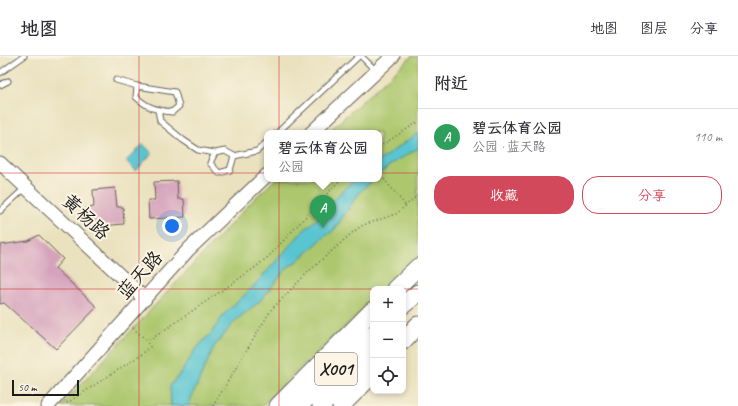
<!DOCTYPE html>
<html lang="zh">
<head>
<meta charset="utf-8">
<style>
	body { margin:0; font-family:Caveat,"LXGW WenKai TC",sans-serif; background:#f2f2f3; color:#2b2b33 }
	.controls { position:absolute; right:12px; bottom:12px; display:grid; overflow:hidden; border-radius:8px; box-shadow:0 2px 6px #0003 }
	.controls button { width:36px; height:36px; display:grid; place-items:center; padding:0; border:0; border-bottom:1px solid #e1e1e2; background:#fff; color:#2b2b33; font:20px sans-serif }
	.scale { position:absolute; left:12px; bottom:10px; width:67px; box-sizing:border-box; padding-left:4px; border:2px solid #1c1c1c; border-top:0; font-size:11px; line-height:14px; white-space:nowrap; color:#1c1c1c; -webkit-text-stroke:3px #fcf5e5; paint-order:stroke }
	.you { position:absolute; left:172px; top:170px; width:14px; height:14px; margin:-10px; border:3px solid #fff; border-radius:50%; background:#1a73e8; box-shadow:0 0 0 6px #1a73e833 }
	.badge { display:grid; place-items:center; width:26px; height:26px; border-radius:50%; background:#d1495b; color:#fff; font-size:13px; font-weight:700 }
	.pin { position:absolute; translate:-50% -33px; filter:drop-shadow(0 1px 2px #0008) }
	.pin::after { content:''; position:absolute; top:21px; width:14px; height:12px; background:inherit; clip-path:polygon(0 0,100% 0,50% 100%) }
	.popup { position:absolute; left:264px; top:74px; width:118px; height:52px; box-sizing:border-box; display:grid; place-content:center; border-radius:8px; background:#fff; filter:drop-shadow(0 1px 3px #0005); font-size:13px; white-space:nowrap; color:#7c7c81 }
	.popup b { font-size:15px; color:#2b2b33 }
	.popup::after { content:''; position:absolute; left:50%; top:100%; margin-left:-8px; border:8px solid transparent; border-top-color:#fff }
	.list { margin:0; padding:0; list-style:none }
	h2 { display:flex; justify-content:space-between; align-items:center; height:52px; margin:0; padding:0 16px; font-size:17px }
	h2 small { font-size:13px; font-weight:400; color:#7c7c81 }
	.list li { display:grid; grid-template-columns:26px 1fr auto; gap:12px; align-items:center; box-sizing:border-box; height:56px; padding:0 16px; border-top:1px solid #e1e1e2 }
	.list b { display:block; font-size:15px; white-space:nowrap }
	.list p { margin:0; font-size:13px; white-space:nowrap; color:#7c7c81 }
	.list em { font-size:13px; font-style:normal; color:#7c7c81 }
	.actions { display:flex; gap:8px; padding:12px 16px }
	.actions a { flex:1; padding:9px 0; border:1px solid #d1495b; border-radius:16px; text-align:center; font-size:14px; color:#d1495b }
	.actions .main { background:#d1495b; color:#fff }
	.icon { flex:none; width:22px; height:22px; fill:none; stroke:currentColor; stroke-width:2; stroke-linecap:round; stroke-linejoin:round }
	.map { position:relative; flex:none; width:418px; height:350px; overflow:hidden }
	header { display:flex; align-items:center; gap:24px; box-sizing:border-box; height:56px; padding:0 20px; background:#fff; border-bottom:1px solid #e1e1e2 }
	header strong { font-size:19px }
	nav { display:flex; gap:22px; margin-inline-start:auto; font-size:14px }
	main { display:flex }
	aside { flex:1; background:#fff }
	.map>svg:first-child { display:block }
	.green { fill:#acc76d; stroke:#647244 }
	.water { fill:#59c5d1; stroke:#3a7076 }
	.building { fill:#d5a2bc }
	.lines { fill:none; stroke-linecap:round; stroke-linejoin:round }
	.service-casing { stroke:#646155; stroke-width:7 }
	.tertiary-casing { stroke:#646155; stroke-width:15 }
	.trunk-casing { stroke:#646155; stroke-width:19 }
	.path { stroke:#646155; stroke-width:1.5; stroke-dasharray:1 3; stroke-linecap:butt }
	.service { stroke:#fff; stroke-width:5 }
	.tertiary { stroke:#fff; stroke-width:13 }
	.trunk { stroke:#fff; stroke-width:17 }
	.grid { fill:none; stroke:#d62828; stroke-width:1; stroke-opacity:0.55 }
	.labels { text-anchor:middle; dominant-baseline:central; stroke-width:4; stroke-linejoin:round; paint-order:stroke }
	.shield { fill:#fcf5e5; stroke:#5f5d58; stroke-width:1 }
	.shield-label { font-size:18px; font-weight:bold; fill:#1c1c1c }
	.street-label { font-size:19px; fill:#1c1c1c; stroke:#fcf5e5 }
</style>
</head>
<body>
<header>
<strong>地图</strong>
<nav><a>地图</a><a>图层</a><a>分享</a></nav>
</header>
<main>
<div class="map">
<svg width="418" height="350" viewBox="0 0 418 350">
	<rect width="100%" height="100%" fill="#fcf5e5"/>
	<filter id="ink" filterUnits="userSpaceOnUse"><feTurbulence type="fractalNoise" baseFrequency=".025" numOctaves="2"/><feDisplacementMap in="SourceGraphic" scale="8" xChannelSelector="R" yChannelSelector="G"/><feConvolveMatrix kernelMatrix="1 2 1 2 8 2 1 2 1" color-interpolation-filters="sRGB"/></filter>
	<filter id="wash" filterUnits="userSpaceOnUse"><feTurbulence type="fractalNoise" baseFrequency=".012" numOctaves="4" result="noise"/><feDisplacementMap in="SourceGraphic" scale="16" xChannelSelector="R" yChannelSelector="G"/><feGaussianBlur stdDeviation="0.9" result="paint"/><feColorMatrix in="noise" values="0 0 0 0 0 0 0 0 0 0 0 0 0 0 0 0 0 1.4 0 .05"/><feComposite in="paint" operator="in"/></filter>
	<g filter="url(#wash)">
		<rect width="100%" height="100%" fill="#eae1be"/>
		<path class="green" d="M412,0H418V204L386,233H373V245L302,310L262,350H61L256,141L276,123H379V77H327Z"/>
		<path class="water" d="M418,77V92L389,110L379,119V105Z
			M143,88L152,97L136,115L126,105Z
			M355,123H374L359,137L334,174L323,182L299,204L288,211L259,246L236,264L214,291L190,345L189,350H171L170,330L182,315L195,294L212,276L225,257L251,233L303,175L320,160L341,136Z"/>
		<g id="blocks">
			<path class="building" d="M177,125L178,143H184L185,161L149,163L148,144H155L154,126Z
				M115,132L117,151H123L124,168L88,171L86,152L94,151L93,134Z
				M39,179L63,203L55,212L97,251L56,293L4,247L0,248V189L28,185Z"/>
		</g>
	</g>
	<g filter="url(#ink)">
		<use href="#blocks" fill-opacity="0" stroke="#646155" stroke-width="1"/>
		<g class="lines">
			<defs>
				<path id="service" d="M361,0L376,15
					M0,17L24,0
					M116,24L137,30L175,36L179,50L172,56C156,54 148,52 136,41L137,30
					M0,29L8,25
					M158,54L160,65L183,84L198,94L215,97
					M277,77L359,0
					M234,100L225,95L215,97L210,107L219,117L230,114L234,100L257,95L267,86
					M0,155L25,132"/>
				<path id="tertiary" d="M311,77L393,0
					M0,107L145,243
					M48,350L189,193L267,119"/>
				<path id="trunk" d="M395,233L418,211
					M403,249L418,237
					M403,285L418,269
					M278,350L373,254
					M299,350L373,278
					M321,350L373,298
					M341,350L373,318"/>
			</defs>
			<use href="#service" class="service-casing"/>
			<use href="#tertiary" class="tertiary-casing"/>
			<use href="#trunk" class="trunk-casing"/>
			<path class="path" d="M379,91L418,66
				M379,117L406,150
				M133,272L146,284L153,282L253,213L268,201L341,123
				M67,347L141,299L150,291L146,284
				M213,350L271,254L308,216L352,177L361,170L369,167L396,158L418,139"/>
			<use href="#service" class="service"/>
			<use href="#tertiary" class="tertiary"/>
			<use href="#trunk" class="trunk"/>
		</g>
	</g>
	<path class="grid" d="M139,0V350M279,0V350M0,117H418M0,233H373M403,233H418"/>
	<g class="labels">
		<rect class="shield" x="315" y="297" width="42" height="32" rx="3"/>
		<g class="shield-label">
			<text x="336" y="313">X001</text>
		</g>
		<g class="street-label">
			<text transform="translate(86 161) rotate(43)">黄杨路</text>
			<text transform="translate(140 219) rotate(-48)">蓝天路</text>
		</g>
	</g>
</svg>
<div class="controls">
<button>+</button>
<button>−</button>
<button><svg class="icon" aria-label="locate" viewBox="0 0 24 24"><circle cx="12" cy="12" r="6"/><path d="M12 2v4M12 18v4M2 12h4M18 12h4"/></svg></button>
</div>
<div class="scale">50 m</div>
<div class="you"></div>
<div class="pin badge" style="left:323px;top:172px;background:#2e9e5b">A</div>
<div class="popup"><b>碧云体育公园</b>公园</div>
</div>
<aside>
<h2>附近<small></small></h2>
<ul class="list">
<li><span class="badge" style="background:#2e9e5b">A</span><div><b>碧云体育公园</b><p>公园 · 蓝天路</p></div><em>110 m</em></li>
</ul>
<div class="actions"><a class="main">收藏</a><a>分享</a></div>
</aside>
</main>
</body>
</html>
